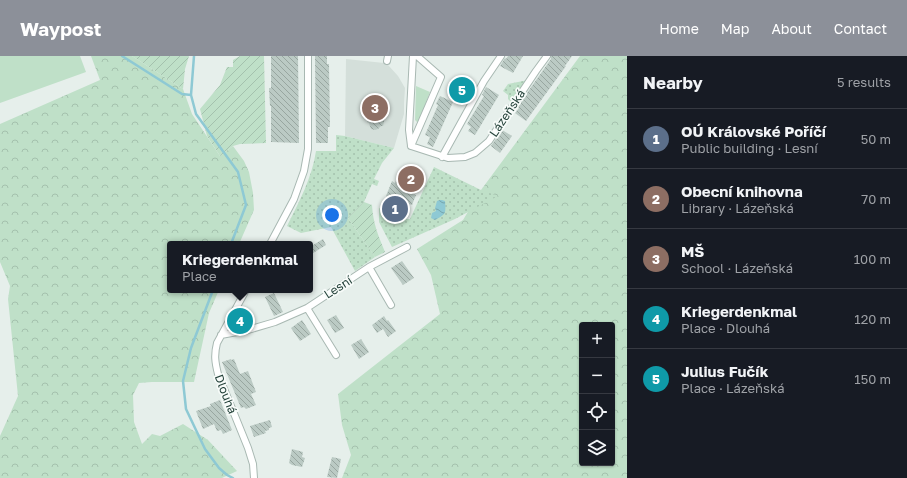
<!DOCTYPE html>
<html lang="en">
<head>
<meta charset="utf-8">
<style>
	body { margin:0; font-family:"Golos Text",sans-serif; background:#242831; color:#f1f3f6 }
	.controls { position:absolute; right:12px; bottom:12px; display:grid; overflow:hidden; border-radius:4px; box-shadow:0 1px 3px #0004 }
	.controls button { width:36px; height:36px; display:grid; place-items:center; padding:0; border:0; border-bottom:1px solid #363941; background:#171b24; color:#f1f3f6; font:20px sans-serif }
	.you { position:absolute; left:332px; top:159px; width:14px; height:14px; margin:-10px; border:3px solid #fff; border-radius:50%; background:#1a73e8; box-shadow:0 0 0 6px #1a73e833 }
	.badge { display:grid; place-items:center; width:26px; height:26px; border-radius:50%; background:#8c9099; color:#fff; font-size:13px; font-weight:700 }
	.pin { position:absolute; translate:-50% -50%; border:2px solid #fff; box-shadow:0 1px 4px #0006 }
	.popup { position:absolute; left:167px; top:185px; width:146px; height:52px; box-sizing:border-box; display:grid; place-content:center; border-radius:4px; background:#171b24; filter:drop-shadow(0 1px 3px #0005); font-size:13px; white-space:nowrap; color:#9ea1a6 }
	.popup b { font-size:15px; color:#f1f3f6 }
	.popup::after { content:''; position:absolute; left:50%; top:100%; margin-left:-8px; border:8px solid transparent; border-top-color:#171b24 }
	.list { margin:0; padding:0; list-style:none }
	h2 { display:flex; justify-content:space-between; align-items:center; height:52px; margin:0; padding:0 16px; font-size:17px }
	h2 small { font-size:13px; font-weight:400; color:#9ea1a6 }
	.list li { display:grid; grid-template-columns:26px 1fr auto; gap:12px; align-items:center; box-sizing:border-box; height:60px; padding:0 16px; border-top:1px solid #363941 }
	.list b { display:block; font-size:15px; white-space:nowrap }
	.list p { margin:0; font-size:13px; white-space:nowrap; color:#9ea1a6 }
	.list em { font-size:13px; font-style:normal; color:#9ea1a6 }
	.icon { flex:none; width:22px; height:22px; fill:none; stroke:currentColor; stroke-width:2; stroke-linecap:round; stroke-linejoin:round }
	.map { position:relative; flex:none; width:627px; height:422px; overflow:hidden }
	header { display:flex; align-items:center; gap:24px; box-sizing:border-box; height:56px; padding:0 20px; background:#8c9099; color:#fff }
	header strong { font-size:19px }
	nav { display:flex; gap:22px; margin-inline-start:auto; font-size:14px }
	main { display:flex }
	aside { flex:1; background:#171b24 }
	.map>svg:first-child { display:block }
	.built { fill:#d4dfda }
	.grass { fill:#bfe0c8 }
	.forest { fill:url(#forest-crowns); fill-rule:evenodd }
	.park { fill:url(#park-dots) }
	.garden { fill:url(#garden-furrows) }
	.water { fill:url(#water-waves) }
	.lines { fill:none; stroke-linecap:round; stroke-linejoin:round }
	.stream { stroke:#8ec9d4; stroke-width:2.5 }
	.building { fill:url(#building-back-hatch) }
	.minor-casing { stroke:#a8b8b2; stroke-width:8 }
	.minor { stroke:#fff; stroke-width:6 }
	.labels { text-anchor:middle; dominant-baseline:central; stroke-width:3.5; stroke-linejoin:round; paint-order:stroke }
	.street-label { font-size:12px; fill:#24423a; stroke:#f7fbf9 }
</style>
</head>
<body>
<header>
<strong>Waypost</strong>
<nav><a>Home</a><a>Map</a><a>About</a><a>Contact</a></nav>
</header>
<main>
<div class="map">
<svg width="627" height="422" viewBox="0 0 627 422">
	<defs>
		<pattern id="forest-crowns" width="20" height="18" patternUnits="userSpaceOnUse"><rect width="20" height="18" fill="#bfe0c8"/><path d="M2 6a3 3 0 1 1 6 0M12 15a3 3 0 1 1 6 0" fill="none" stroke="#a4c1ad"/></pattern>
		<pattern id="park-dots" width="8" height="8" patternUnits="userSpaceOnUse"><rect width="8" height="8" fill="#bfe0c8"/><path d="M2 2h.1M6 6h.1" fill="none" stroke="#a4c1ad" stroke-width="1.8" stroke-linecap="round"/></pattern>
		<pattern id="garden-furrows" width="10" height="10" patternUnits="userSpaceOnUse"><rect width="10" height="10" fill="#bfe0c8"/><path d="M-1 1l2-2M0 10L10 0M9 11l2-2" fill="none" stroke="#a4c1ad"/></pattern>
		<pattern id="water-waves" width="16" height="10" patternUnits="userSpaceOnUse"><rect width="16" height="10" fill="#8ec9d4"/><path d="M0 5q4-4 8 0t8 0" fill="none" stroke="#74a5ad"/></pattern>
		<pattern id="building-back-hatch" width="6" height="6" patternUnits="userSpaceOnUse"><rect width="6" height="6" fill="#bbcac4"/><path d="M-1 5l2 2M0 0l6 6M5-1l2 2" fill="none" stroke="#98a6a0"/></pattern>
	</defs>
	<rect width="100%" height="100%" fill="#e6efeb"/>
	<path class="built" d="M346,3L384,7L388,9L398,20L405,32L404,47V58L394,92L345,80Z"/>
	<path class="grass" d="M0,0H80L86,16L0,47Z
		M416,30L430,36L419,65L417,66L415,64Z"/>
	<path class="forest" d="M91,0H132L183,33L192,58L220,100L233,90L244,105L249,116L253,137L254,154L239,188H170V234H219L209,257L194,326H152L139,327L133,339L134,366L142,388L152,378L160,380L183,368L208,384L237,415L222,422H0V380L18,340L8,243L10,230L0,206V68L100,24Z
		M580,0H627V422H342L351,399L342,369L338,338L440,258L431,219L417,193L463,164L481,134ZM582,269H612V407H582Z"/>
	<path class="park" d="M528,24L511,46L508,43V39L503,35L508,28Z
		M336,79L345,80L394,92L382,107L374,123L379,125L377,130L372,128L364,146L348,162L375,201L355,215L331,171L301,177L287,170C299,146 312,122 316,95H336Z
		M434,111L481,134L498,140L455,163L392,191L379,166V152L402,163H410Z"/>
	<path class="garden" d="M132,0H189L185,13L183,33Z
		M240,0H264L266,87L240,88L233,90L220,100L207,80L200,53L220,29L227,11H233V4Z
		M364,146L372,149C373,167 378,179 385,196L375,201L348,162Z"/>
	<path class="water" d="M440,144H442L445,145C446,158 446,158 435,164L431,162L432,157L436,155L435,152L437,145Z"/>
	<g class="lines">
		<path class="stream" d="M122,0L182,38L191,39
			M194,0L191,39L196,58L238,116L246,149L231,188
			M213,234L191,292L183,325L186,353L205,393L219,412L227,419L233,422"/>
	</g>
	<path class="building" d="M271,0H298L299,87L271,86V50H270L269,32H271Z
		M315,0H327V8H329L330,71H328V87H316Z
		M508,0H523L513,17L500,10L505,2L506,3Z
		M551,0H572L565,10H566L526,65L515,57L519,52L517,51L551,3Z
		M486,31L499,39L475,79L468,75L471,71L467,68L484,40L482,39Z
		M440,40L453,46L433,91L427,88L430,81L425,79L438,49L436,48Z
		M371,49L387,53L383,70H381L378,73L375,74L371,73L369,67L367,66Z
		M502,74L512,80L500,97L491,90Z
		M410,112L419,117L415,126L418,127L413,138L416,139L412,149L409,148L404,159L402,158L401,160L398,158L397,160L388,157L389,154L386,153L387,151L385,150L389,142L386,140L392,125L395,127L399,119L406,122Z
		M323,183L326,189L310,199V191Z
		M402,205L414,222L403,229L391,212Z
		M274,237L283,256L274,260L265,241Z
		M336,259L344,272L335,277L327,264Z
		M384,260L387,265L388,264L396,275L388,281L383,273L377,277L372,269Z
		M302,264L311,278L300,285L291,272Z
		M361,283L369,296L359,303L351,289Z
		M231,303V304L234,303L240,318L248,315L256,336L251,338L256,349L246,353L244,351L241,352L222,306Z
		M220,344L232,374L223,378L221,374L217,375L214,368L203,373L196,355L211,350L210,348Z
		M270,364L272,371L269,372V374L265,375L266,377L254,381L250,370Z
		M292,393L303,396L302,401L305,402L302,411L292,409L289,407Z
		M332,401L341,403L337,422L327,421Z"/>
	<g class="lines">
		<defs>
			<path id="minor" d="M387,5L388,0
				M411,90L448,102L465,101L475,97L489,85L536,15L547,0
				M411,90L441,21L417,0
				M411,90L409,74L413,0
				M442,101L484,25L501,0
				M270,188L294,143L304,115L308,93V0
				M369,211L391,249
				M246,234L217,287C214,299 215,306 218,318L248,392L253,408L254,422
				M307,252L336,299
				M221,279L248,274L275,266L307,252L369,211L407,191"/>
		</defs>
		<use href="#minor" class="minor-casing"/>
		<use href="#minor" class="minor"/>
	</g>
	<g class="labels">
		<g class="street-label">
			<text transform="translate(507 57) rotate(-56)">Lázeňská</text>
			<text transform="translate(338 231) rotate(-33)">Lesní</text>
			<text transform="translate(226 338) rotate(69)">Dlouhá</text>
		</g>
	</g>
</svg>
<div class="controls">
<button>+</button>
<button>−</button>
<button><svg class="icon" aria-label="locate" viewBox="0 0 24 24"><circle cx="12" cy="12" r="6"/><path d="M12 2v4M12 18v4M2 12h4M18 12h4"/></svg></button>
<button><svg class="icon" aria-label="layers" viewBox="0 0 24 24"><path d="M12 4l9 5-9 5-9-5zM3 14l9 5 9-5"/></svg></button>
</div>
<div class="you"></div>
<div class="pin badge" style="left:395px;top:153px;background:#5c6f8a">1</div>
<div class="pin badge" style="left:411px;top:123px;background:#8d6e63">2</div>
<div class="pin badge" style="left:375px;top:52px;background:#8d6e63">3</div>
<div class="pin badge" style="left:240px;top:265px;background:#0f9aa8">4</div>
<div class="popup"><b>Kriegerdenkmal</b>Place</div>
<div class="pin badge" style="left:462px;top:34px;background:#0f9aa8">5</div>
</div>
<aside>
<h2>Nearby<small>5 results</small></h2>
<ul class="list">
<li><span class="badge" style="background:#5c6f8a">1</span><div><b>OÚ Královské Poříčí</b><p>Public building · Lesní</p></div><em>50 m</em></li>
<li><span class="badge" style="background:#8d6e63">2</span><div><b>Obecní knihovna</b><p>Library · Lázeňská</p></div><em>70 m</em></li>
<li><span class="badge" style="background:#8d6e63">3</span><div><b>MŠ</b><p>School · Lázeňská</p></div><em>100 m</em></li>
<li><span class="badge" style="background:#0f9aa8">4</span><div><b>Kriegerdenkmal</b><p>Place · Dlouhá</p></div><em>120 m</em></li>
<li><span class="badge" style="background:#0f9aa8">5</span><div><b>Julius Fučík</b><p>Place · Lázeňská</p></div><em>150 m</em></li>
</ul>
</aside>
</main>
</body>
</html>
